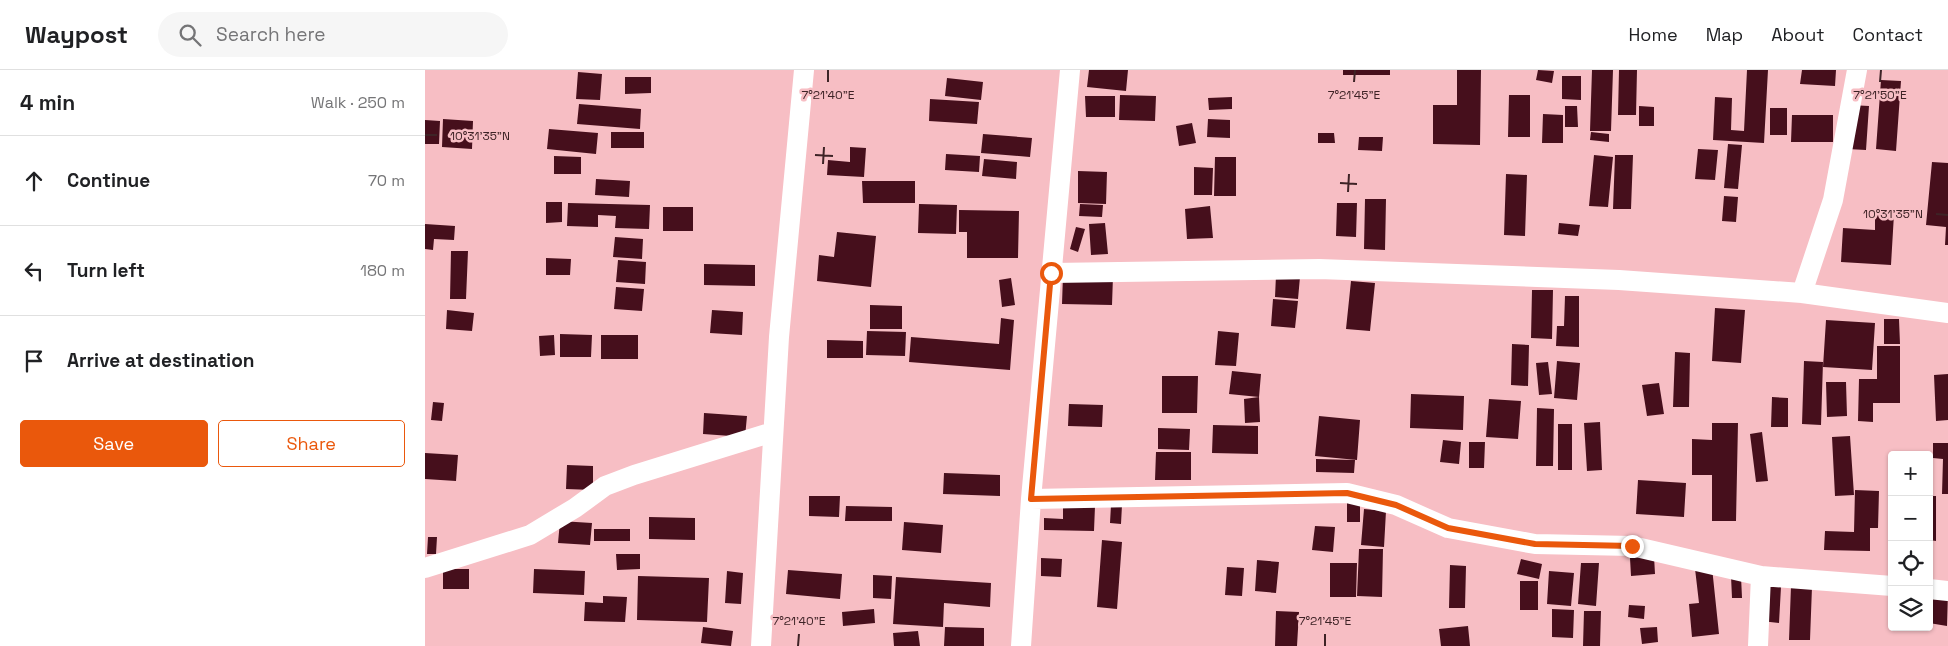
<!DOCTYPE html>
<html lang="en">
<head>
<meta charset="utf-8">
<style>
	body { margin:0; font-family:"Space Grotesk",sans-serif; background:#f6f6f6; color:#202124 }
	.controls { position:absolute; right:15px; bottom:15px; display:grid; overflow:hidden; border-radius:5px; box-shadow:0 1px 4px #0004 }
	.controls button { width:45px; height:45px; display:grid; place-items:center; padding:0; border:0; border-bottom:1px solid #e0e0e0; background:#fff; color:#202124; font:25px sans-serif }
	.stop { position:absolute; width:15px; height:15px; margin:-11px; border:4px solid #ea580c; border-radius:50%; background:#fff }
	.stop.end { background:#ea580c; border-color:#fff; box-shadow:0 1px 5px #0008 }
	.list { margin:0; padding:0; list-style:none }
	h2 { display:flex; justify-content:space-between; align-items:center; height:65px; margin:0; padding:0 20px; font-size:21px }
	h2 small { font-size:16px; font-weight:400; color:#757577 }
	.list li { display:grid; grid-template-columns:32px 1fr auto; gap:15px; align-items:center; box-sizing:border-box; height:90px; padding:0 20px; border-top:1px solid #e0e0e0 }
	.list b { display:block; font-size:19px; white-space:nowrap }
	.list em { font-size:16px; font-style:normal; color:#757577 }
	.actions { display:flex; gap:10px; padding:15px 20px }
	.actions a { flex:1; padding:11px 0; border:1px solid #ea580c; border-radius:5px; text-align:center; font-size:18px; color:#ea580c }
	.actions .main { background:#ea580c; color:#fff }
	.icon { flex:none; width:28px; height:28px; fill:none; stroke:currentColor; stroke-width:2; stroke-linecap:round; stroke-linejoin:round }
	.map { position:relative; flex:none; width:1523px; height:576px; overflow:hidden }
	header { display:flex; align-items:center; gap:30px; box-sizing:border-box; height:70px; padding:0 25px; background:#fff; border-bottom:1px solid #e0e0e0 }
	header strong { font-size:24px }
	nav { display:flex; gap:28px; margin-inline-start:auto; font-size:18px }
	.search { width:350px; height:45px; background:#f6f6f6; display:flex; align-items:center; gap:12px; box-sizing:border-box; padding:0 18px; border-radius:28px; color:#757577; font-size:19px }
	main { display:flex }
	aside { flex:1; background:#fff }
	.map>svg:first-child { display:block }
	.building { fill:#460f1c }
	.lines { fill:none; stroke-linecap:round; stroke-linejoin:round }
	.street { stroke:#fff; stroke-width:20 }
	.route { stroke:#ea580c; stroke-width:6 }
	.ticks { fill:none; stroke:#3e2326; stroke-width:2 }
	.ticks-label { font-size:12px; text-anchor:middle; fill:#3e2326; stroke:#f7bec4; stroke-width:5; stroke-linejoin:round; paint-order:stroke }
</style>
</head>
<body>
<header>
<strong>Waypost</strong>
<div class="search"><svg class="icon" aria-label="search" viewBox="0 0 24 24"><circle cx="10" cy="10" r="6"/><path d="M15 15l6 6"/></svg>Search here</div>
<nav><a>Home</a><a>Map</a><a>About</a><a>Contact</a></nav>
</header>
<main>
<aside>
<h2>4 min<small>Walk · 250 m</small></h2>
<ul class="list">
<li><svg class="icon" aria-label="ahead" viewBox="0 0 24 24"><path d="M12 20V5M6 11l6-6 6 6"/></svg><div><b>Continue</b></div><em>70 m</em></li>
<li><svg class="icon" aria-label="left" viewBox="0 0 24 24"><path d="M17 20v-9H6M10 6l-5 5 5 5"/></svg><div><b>Turn left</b></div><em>180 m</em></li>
<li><svg class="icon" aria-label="arrive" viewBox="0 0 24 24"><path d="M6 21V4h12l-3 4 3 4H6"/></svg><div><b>Arrive at destination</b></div></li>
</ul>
<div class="actions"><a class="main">Save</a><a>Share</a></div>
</aside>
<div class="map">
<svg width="1523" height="576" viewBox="0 0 1523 576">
	<rect width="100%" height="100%" fill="#f7bec4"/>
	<path class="building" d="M664,0H703L701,21L662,17Z
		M918,0H965V5H918Z
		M1032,0H1056L1055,75L1008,74V35H1032Z
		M1113,0L1129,1L1127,13L1111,10Z
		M1167,0H1188L1186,61H1165Z
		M1194,0H1212L1211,45H1193Z
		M1322,0H1343L1339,73L1288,70L1290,27L1307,28L1306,60L1319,61Z
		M1377,0H1411L1410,16L1375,14Z
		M153,2L177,4L175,30L151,29Z
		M1137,6H1156V30L1137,29Z
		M200,7H226V23L200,24Z
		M522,8L558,12L556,30L520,26Z
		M1456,10L1476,11L1471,81L1451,79Z
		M695,25L731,26L730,51L694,50Z
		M1084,25H1105V67H1083Z
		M660,26H690V47H661Z
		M807,27V39L784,40L783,28Z
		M505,29L554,32L552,54L504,51Z
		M154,34L216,39L215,59L152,54Z
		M1425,35L1444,36L1441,80L1422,79Z
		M1140,36H1152L1153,57H1140Z
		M1214,36L1229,37V56H1214Z
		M1345,38H1362V65H1345Z
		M1118,44L1138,45V73H1117Z
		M1367,45H1408V72H1366Z
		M18,49L48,51L47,79L17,77Z
		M783,49L805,50V68L782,67Z
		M0,50L15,51L14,74H0Z
		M767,53L771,73L754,76L751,56Z
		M124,59L173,63L171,84L122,79Z
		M186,62H219V78H186Z
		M1166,62L1184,64V72L1165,70Z
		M893,63H909L910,73H893Z
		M558,64L607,68L605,87L556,83Z
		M934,67H958L957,81L933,80Z
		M1303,74L1317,75L1313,119L1299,118Z
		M425,77L441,78L439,107L402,105L403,90L425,92Z
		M1273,79L1293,80L1290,110L1270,109Z
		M521,84L555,86L554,102L520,100Z
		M1169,85L1188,87L1183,137L1164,136Z
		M1190,85H1208L1206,139H1188Z
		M129,86L156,87V104H129Z
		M790,87H811V126H789Z
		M559,89L592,92L591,109L557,106Z
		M1507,92L1523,93V175H1520L1521,157L1501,155Z
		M769,97L788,98L787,125H769Z
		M653,101L682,102L681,134L653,133Z
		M1081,104L1102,105L1100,166L1079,165Z
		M171,109L205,111L204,127L170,125Z
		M437,111H490V133H438Z
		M1299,126L1313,127L1311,152L1297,151Z
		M940,129H961L960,180L939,179Z
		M121,132H137V152L121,153Z
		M143,133L225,135L224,159L190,158L191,146L173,145V157L142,156Z
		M912,133H932L931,167L911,166Z
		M494,134L532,135L531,164L493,163Z
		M655,134L678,135L677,147L654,146Z
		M785,136L788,168L762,169L760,139Z
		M238,137H268V161H238Z
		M534,140L594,141L593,188H542V162H534Z
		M1450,143L1469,144L1466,195L1416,192L1418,158L1450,160Z
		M680,153L683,184L666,185L664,154Z
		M1134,153L1155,155L1153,166L1133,164Z
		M0,154L30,156L29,170L9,169L8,180L0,179Z
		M651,157L660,159L653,182L645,179Z
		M412,162L451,166L446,217L392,211L394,185L409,187Z
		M190,167L218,169L217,189L188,187Z
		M26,181H43L41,229H25Z
		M121,188L146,189L145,205H121Z
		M193,190L221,192L220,214L191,212Z
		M279,194L330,195V216L279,215Z
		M638,205L688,206L687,235L637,234Z
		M851,205L875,207L873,229L850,227Z
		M586,208L590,235L577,237L574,210Z
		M926,211L950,213L945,261L921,259Z
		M191,217L219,219L217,241L189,239Z
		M1107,220H1128L1127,269L1106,268Z
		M1140,226H1154V277L1131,276L1132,256H1139Z
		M848,229L873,231L870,258L846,256Z
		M445,235L477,236V259H445Z
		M1290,238L1320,240L1316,293L1287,291Z
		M22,240L49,243L47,261L21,259Z
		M287,240L318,242L317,265L285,263Z
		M576,248L589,250L585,300L484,292L486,267L574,274Z
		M1459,249H1474L1475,274H1459Z
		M1401,250L1450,253L1447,300L1398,297Z
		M442,261L481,262L480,286L441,285Z
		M793,261L814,263L811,296L790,295Z
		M135,264L167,265L166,287H135Z
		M129,265L130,285L115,286L114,266Z
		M176,265H213V289H176Z
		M402,270L438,271V288H402Z
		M1087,274L1104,275L1103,316L1086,315Z
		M1452,276H1475V333H1448V352L1433,351L1434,309H1452Z
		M1250,282L1265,283L1264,337H1248Z
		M1132,291L1155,293L1152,330L1129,328Z
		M1379,291L1398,292L1396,355L1377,354Z
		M1123,292L1127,324L1114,325L1111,293Z
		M807,301L836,304L834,327L804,324Z
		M1523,304V350L1511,351L1509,305Z
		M737,306H773L772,343H737Z
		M1401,312H1421L1422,346L1402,347Z
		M1234,313L1239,344L1222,346L1217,315Z
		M986,324L1039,326L1038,360L985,358Z
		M834,327L835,352L820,353L819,329Z
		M1347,327L1363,328V357H1346Z
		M1064,329L1096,331L1093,369L1061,367Z
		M8,332L19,333L17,351L6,350Z
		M644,334L678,335L677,357L643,356Z
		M1112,338L1129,339L1128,396H1111Z
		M279,343L322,346L320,367L278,364Z
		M894,346L935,350L932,390L890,386Z
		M1175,352L1177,400L1162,401L1159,353Z
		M1287,353H1313L1311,451H1287V405H1267V369L1287,370Z
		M1133,354H1147V400H1133Z
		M788,355L833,356V384L787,383Z
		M733,358L765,359L764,380L733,379Z
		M1337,362L1343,411L1331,412L1325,364Z
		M1425,366L1429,425L1410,426L1407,367Z
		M1018,370L1036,372L1034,394L1015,392Z
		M1044,372H1060L1059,398H1044Z
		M1508,373H1523V424H1517L1518,389L1508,388Z
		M731,382H766V410H730Z
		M0,383L33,385L31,411L0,409Z
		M891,389L930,390L929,403L891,402Z
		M142,395L168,396V420L141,419Z
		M519,403L575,405V426L518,424Z
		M1213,410L1261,413L1259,447L1211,444Z
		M1430,420L1454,421L1453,458H1445V481L1399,480L1400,461L1429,462Z
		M384,426H415L414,447L384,446Z
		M1504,426H1511V471L1504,470Z
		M922,429H935V452H922Z
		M638,435L670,436L669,461L619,460V448L638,449Z
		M686,435H697L696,454L685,453Z
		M421,436L467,437V451H420Z
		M939,439L961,441L959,477L936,475Z
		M224,447L270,448V470L224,469Z
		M135,451L167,453L165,475L133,473Z
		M479,452L518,455L516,483L477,480Z
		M890,456L910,457L908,482L887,480Z
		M169,459H205V471H169Z
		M3,467H12L11,484H2Z
		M677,470L697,472L692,539L672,537Z
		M934,479H958L957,527L932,526Z
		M191,484H215V499L192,500Z
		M1229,486L1230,504L1206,506L1205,488Z
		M616,488L637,489L636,507L616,506Z
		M1286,488L1294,564L1267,567L1264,534L1274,533L1269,490Z
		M1096,489L1117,494L1114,509L1092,504Z
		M832,490L854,492L851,523L830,521Z
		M905,493H932L931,527H905Z
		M1156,493H1174L1171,536L1153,534Z
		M1025,495L1041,496L1040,538H1024Z
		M802,497L819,498L817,526L800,525Z
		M18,499H44V519H18Z
		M109,499L160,501L159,525L108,523Z
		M363,500L417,504L415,529L361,524Z
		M302,501L318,503L316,534L300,533Z
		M1124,501L1149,503L1146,536L1122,534Z
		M448,505L467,506L466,529L448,528Z
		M213,506L284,508L282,552L212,550Z
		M1306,506H1316L1317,528H1307Z
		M471,507L566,513L565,537L519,533L518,557L468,554Z
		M1095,511H1113V540H1095Z
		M1339,515L1356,517L1354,553L1336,551Z
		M1366,516L1387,517L1385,570H1364Z
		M1504,519L1523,522L1522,556L1504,553Z
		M178,526L202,527L200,552L159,551L160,532L178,533Z
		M1204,535L1220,536L1219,549L1203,547Z
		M449,539L450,553L418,556L417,542Z
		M1127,539L1149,540L1148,568L1127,567Z
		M851,541L874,542L872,576H850Z
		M1159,541H1176L1175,576H1158Z
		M1043,556L1045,576H1016L1014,559Z
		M278,557L308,561L306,576L276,573Z
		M520,557L559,558V576H519Z
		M1232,557L1233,572L1217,574L1215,558Z
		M493,561L495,576H469L468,563Z"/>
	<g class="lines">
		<path class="street" d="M627,203L894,199L1194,210L1377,223L1523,243
			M1377,223L1408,130L1432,0
			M606,429L922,423L971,435L1023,458L1110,474L1207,476L1336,506L1467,516
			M0,498L105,465L150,438L180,416L209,405L348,362
			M1504,519L1523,521
			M336,576L354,267L379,0
			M596,576L606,429L645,0
			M1333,576L1336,506"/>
	</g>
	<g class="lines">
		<path class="route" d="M626,203L606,429L922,423L971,435L1023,458L1110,474L1207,476"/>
	</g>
	<path class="ticks" d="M403,12V0M929,12L930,0M1455,12L1456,0M0,65H12M390,85L408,86M398,94L399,77M915,113L932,114M923,122L924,104M1511,144L1523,145M373,576L374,564M900,576V564"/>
	<g class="ticks-label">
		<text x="403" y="29">7°21'40"E</text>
		<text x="929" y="29">7°21'45"E</text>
		<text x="1455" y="29">7°21'50"E</text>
		<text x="55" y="70">10°31'35"N</text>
		<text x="1468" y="148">10°31'35"N</text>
		<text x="374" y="555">7°21'40"E</text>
		<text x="900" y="555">7°21'45"E</text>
	</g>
</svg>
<div class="controls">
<button>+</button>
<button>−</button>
<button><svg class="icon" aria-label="locate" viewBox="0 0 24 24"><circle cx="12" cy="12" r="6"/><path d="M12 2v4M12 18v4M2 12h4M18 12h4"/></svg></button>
<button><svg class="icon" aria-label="layers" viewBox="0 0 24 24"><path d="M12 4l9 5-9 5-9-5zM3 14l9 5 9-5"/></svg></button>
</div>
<div class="stop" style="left:626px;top:203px"></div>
<div class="stop end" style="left:1207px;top:476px"></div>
</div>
</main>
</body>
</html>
